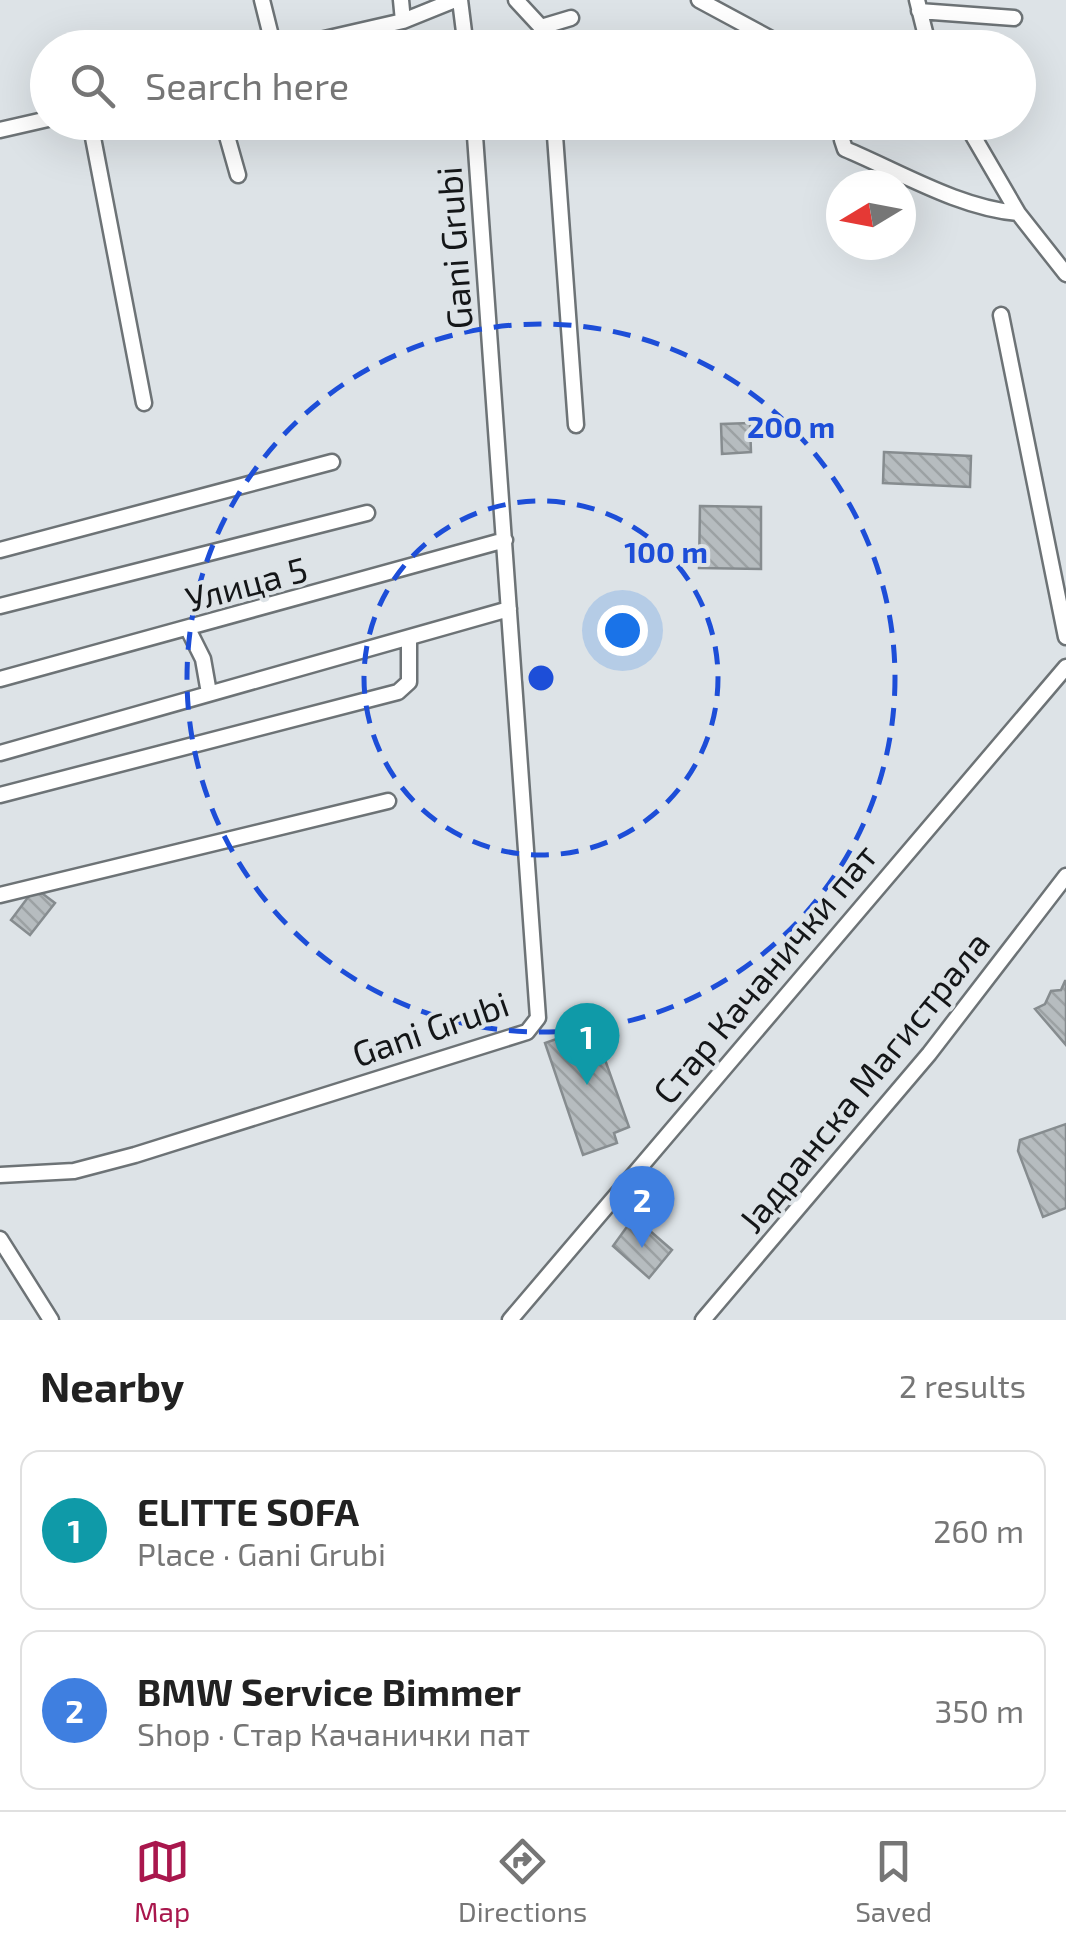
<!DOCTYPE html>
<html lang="en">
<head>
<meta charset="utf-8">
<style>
	body { margin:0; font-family:"Exo 2",sans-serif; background:#f2f2f2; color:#222 }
	.compass { position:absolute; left:826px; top:170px; width:90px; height:90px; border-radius:50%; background:#fff; box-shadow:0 10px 40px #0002; rotate:260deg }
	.you { position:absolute; left:622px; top:630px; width:35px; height:35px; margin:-25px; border:8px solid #fff; border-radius:50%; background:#1a73e8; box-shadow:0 0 0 15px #1a73e833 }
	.badge { display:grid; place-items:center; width:65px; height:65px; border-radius:50%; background:#a9174d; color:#fff; font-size:32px; font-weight:700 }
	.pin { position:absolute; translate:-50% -82px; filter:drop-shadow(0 2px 5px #0008) }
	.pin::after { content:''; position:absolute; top:52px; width:35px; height:30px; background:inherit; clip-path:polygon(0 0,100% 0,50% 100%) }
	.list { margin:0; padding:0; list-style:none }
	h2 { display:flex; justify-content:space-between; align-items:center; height:130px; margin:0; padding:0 40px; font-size:42px }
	h2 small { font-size:32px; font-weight:400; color:#767676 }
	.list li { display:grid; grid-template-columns:65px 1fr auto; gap:30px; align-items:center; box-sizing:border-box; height:160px; margin:0 20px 20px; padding:0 20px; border:2px solid #e0e0e0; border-radius:20px }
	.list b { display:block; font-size:38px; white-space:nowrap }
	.list p { margin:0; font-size:32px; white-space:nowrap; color:#767676 }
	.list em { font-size:32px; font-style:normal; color:#767676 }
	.icon { flex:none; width:55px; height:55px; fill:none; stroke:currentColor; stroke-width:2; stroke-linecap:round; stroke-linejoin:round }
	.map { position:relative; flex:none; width:1066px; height:1320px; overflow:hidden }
	.search { position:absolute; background:#fff; box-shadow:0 10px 40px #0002; left:30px; right:30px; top:30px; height:110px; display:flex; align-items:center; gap:25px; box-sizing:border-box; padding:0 35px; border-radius:55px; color:#767676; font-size:38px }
	.sheet { height:490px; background:#fff }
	nav { display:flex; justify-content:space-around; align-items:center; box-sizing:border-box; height:140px; border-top:2px solid #e0e0e0; background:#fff; font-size:28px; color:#767676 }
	nav a { display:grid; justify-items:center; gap:5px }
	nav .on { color:#a9174d }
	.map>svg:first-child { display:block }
	.building { fill:url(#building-back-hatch); stroke:#868c8f; stroke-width:2.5 }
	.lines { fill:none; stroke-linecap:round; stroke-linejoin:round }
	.minor-casing { stroke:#6d7376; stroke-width:19 }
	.minor { stroke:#fff; stroke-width:14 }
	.ring { fill:none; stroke:#1d4ed8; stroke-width:5; stroke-dasharray:18 12 }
	.labels { text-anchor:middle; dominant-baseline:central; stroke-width:8; stroke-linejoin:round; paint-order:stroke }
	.street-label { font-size:35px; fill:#141618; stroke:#dde3e7 }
	.centre { fill:#1d4ed8; stroke:#dde3e7; stroke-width:5 }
	.ring-label { font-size:30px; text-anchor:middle; font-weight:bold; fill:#1d4ed8; stroke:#dde3e7; stroke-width:8; stroke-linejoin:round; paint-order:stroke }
</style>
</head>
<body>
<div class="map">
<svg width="1066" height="1320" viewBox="0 0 1066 1320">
	<defs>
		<pattern id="building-back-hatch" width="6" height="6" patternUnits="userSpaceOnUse" patternTransform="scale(2.5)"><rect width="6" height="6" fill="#b6bcbf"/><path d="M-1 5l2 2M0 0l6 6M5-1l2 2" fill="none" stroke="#9ca1a3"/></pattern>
	</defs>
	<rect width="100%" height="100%" fill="#dde3e7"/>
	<path class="building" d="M750,423L751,452L722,454L721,424Z
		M884,452L971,456L970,487L883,483Z
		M700,506L761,507V569L699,568Z
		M35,888L55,903L30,935L11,920Z
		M1065,981H1066V1045L1035,1009L1045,1004L1051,991L1061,990Z
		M593,1026L629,1127L614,1133L617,1143L583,1155L545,1043Z
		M1066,1124V1208L1043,1217L1018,1151L1020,1140Z
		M634,1217L672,1250L649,1278L613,1246Z"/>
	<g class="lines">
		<defs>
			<path id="minor" d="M262,0L274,48
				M401,0L403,21
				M460,0L466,48
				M516,0L541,27L549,48
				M699,0L788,48
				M917,0L929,48
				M919,11L1014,18
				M541,27L571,18
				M285,48L403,21L455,0
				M90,122L144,403
				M223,122L238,175
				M554,122L576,425
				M849,122L842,140L845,149C900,172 959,208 1018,213
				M965,122L1018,213L1066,274
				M0,130L48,119
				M1001,315L1066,637
				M0,550L332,462
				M0,606L367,513
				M188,629L203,659L209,693
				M0,679L505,540
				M0,753L509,609
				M0,795L398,692L409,682V639
				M0,895L388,801
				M0,1175L74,1171L135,1155L527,1032L538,1018L474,122
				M0,1239L51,1320
				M510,1320L1066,667
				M703,1320L929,1054L1066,876"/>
		</defs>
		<use href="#minor" class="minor-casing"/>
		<use href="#minor" class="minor"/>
	</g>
	<g class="ring">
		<circle cx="541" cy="678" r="177"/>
		<circle cx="541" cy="678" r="354"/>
	</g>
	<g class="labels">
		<g class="street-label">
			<text transform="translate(453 248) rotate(-94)">Gani Grubi</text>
			<text transform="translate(246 583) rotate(-15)">Улица 5</text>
			<text transform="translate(764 973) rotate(-50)">Стар Качанички пат</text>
			<text transform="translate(430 1028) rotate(-19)">Gani Grubi</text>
			<text transform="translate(863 1081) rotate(-51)">Јадранска Магистрала</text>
		</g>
	</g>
	<circle cx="541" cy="678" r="15" class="centre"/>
	<g class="ring-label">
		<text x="791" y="438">200 m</text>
		<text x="666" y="563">100 m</text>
	</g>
</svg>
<svg class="compass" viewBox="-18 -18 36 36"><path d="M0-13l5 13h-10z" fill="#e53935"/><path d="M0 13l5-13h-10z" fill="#767676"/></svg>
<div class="you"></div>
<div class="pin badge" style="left:587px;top:1085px;background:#0f9aa8">1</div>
<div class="pin badge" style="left:642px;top:1248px;background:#3f7fe0">2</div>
<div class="search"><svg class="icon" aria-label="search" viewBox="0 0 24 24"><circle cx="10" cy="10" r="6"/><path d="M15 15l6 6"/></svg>Search here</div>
</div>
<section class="sheet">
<h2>Nearby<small>2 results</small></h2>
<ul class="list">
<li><span class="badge" style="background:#0f9aa8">1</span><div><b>ELITTE SOFA</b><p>Place · Gani Grubi</p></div><em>260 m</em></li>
<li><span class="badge" style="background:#3f7fe0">2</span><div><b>BMW Service Bimmer</b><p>Shop · Стар Качанички пат</p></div><em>350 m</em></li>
</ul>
</section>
<nav>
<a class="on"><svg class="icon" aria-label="map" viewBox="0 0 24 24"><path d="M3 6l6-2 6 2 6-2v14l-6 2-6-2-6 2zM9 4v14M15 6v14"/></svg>Map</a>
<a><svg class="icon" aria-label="directions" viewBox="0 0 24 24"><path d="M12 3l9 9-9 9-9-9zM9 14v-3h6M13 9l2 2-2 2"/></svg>Directions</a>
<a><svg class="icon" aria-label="saved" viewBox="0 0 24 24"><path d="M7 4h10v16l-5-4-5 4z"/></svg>Saved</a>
</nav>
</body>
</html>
